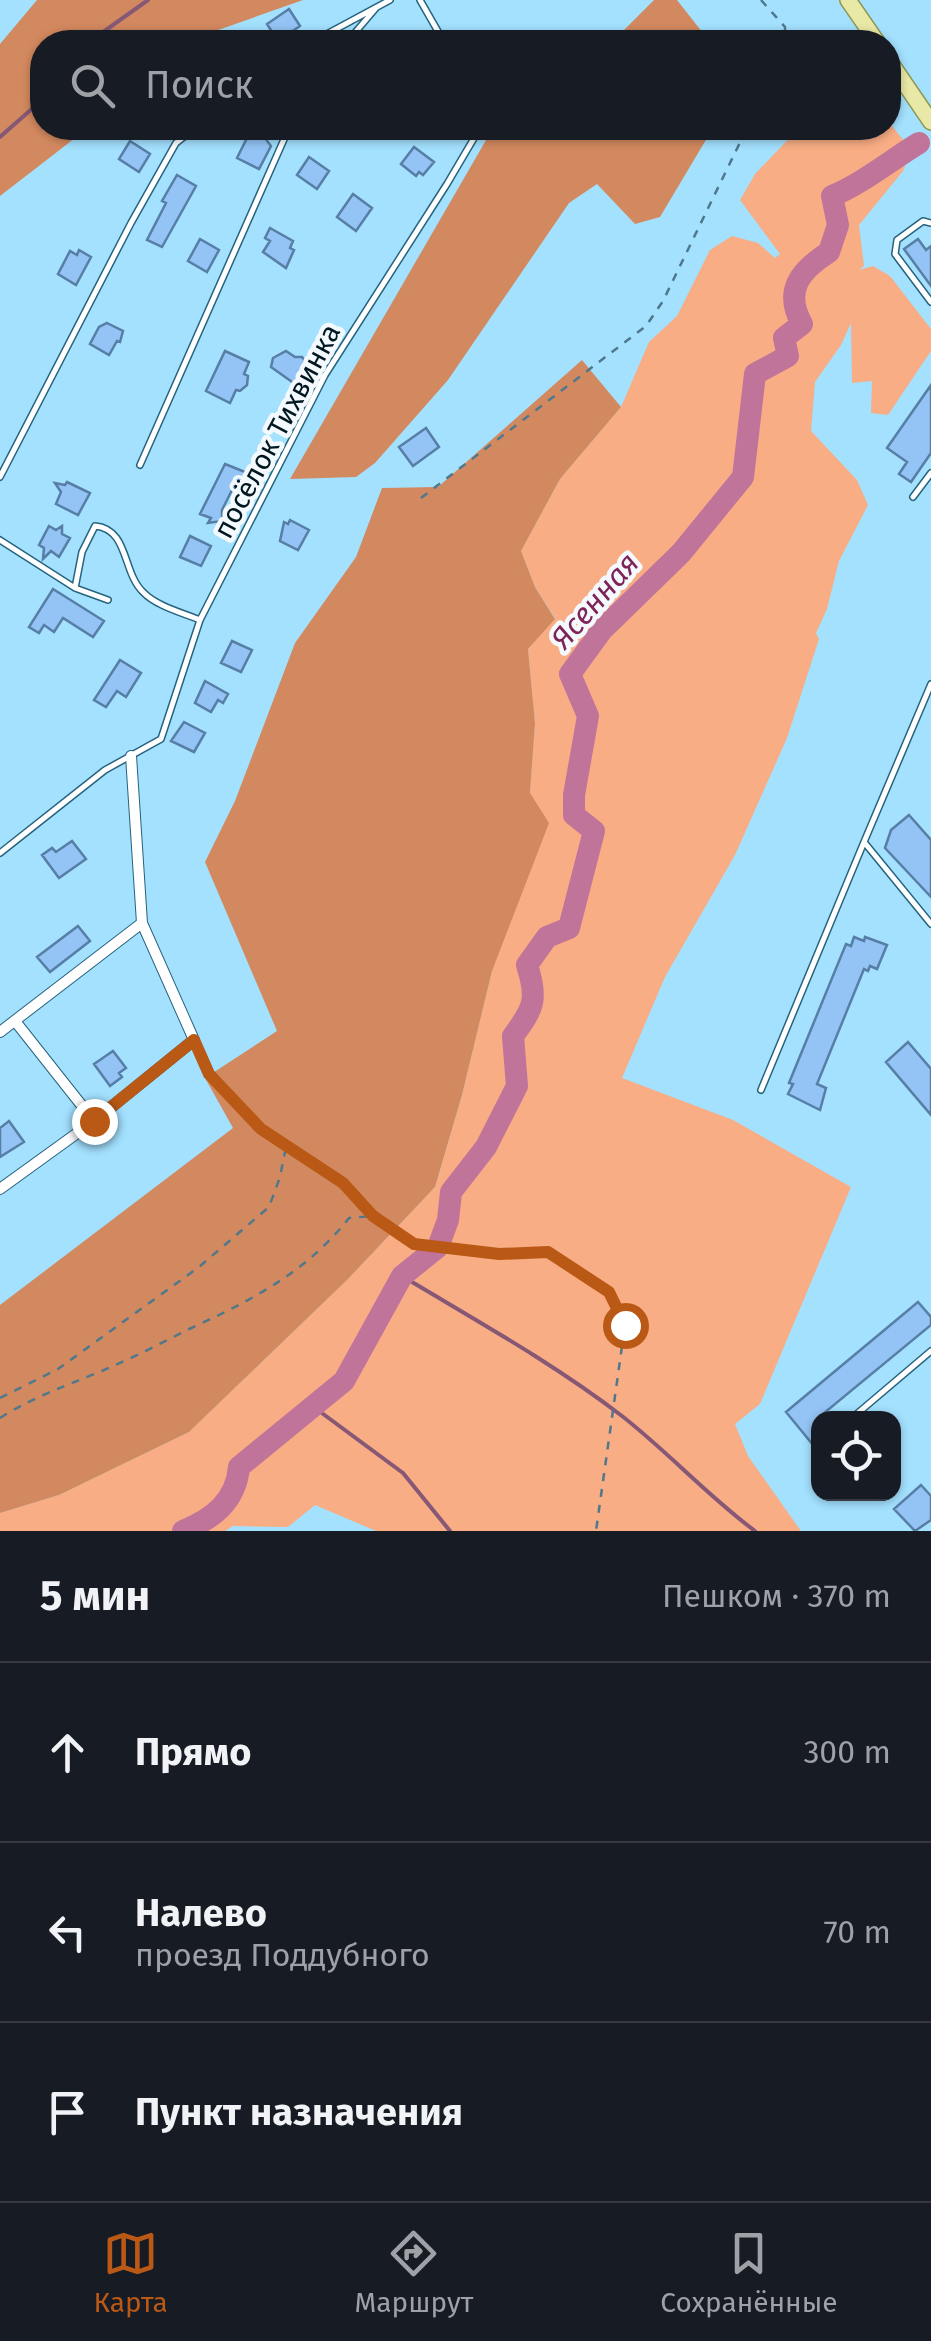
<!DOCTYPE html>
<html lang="ru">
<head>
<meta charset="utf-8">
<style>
	body { margin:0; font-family:"Fira Sans",sans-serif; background:#242831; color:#f1f3f6 }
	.controls { position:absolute; right:30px; bottom:30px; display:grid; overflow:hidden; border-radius:20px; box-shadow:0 2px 8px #0004 }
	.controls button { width:90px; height:90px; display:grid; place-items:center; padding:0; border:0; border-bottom:2px solid #363941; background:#171b24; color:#f1f3f6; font:50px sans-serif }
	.stop { position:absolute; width:30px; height:30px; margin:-22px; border:8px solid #b95915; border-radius:50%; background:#fff }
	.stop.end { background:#b95915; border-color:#fff; box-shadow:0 2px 10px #0008 }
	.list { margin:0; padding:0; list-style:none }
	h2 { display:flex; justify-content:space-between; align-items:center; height:130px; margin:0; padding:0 40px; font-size:42px }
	h2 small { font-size:32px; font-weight:400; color:#9ea1a6 }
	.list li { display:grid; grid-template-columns:65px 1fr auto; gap:30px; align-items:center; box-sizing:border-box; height:180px; padding:0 40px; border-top:2px solid #363941 }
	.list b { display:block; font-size:38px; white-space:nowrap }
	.list p { margin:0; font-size:32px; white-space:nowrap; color:#9ea1a6 }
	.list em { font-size:32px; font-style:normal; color:#9ea1a6 }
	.icon { flex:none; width:55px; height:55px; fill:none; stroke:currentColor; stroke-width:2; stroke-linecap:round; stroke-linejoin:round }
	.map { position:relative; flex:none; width:931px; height:1531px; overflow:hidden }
	.search { position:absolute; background:#171b24; box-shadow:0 2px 8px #0004; left:30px; right:30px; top:30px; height:110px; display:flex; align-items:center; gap:25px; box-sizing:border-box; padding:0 35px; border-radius:40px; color:#9ea1a6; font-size:38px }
	.sheet { height:670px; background:#171b24 }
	nav { display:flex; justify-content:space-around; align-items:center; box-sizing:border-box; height:140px; border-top:2px solid #363941; background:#171b24; font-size:28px; color:#9ea1a6 }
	nav a { display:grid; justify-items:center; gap:5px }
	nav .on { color:#b95915 }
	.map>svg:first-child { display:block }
	.green { fill:#f8ad84 }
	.forest { fill:#d3895f }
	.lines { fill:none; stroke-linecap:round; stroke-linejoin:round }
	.stream { stroke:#875875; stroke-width:4 }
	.river { stroke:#c1749a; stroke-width:22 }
	.building { fill:#94c4f5; stroke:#577ea5; stroke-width:2.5 }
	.service-casing { stroke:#26637d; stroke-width:8 }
	.minor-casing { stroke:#26637d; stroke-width:12 }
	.primary-casing { stroke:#8d9550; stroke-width:18 }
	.path { stroke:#4f788c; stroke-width:2.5; stroke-dasharray:8 8; stroke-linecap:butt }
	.service { stroke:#fff; stroke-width:5 }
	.minor { stroke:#fff; stroke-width:10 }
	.primary { stroke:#e8e9a6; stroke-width:15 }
	.route { stroke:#b95915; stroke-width:12 }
	.labels { text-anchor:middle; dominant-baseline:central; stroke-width:9; stroke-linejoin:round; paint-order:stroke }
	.street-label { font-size:28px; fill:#001620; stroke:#f3f9fc }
	.water-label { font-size:30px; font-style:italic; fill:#7e2257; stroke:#f3f9fc }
</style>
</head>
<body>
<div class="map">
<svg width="931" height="1531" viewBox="0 0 931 1531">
	<rect width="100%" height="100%" fill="#a3e1ff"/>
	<path class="green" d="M889,122L911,150L903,171L859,225L864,266L859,270L873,266L890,276L931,329V351L888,415L871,413L872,381L852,383L851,323L841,345L815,382L811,431L857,480L868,505L839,561L827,609L816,633L819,639L787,738L735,855L665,977L622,1078L733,1120L851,1187L760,1404L735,1424L748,1456L801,1531H376L315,1505L288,1527L233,1526L225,1531H0V1513L59,1495L189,1432L348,1279L435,1187L462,1095L492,971L530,793L535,723L528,649L555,618L535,587L521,551L560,479L621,407L649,342L677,316L710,250L732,236L758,243L775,258L780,254L740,200L755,174L799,128H888Z"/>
	<path class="forest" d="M37,0H303L207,34L196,42H42V128H88L0,196V44Z
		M654,0H677L710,42H612Z
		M490,128H713L660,217L635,224L597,184L569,203L448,380L375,463L356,477L290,479L489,135Z
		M582,360L621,407L560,479L521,551L535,587L555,619L528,649L535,723L530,793L549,823L492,971L462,1095L435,1187L348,1279L189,1432L59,1495L0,1513V1305L233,1128L205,1078L277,1031L205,862L235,801L295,643L356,557L382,488L438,487Z"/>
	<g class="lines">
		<path class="stream" d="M89,42L148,0
			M0,137L42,100
			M402,1276C477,1321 553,1363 622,1416C668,1452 708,1496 755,1531
			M311,1405L403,1473L450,1531"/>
		<path class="river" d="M183,1531C213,1519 236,1501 239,1467L344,1381L402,1276L438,1247L448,1220L451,1192L486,1147L517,1086L513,1036C534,1008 538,999 527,965L547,937L569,928L594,831L574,815V795L588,716L570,674L602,630L681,553L743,477L755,374L788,356L784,338L802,324C783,290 801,270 829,252L838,225L832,196C860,185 891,160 919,143"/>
	</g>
	<path class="building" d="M289,9L300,26L278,41L267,24Z
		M249,134L265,138L271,146L259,169L237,158Z
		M130,141L150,154L139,172L119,159Z
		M414,147L434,162L423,175L419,172L416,176L401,164Z
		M309,157L329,171L317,189L297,175Z
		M177,175L196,186L162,247L147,240L166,203L162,201Z
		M353,194L372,208L356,231L337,217Z
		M270,228L293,241L290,248L294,250L286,268L263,252L270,241L265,238Z
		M200,239L219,250L207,272L188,261Z
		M918,239L926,250L931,246V286L904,249Z
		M79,250L91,257L76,285L58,274L70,251L77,255Z
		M107,323L123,331L120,342L117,341L109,355L90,344L99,327Z
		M225,351L249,362L244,374L248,376L247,385L240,391L236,390L230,403L206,391Z
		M286,351L295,357H302L308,365L295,384L271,367L273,358Z
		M931,385V453L911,482L899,474L907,462L887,448Z
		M426,428L439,447L413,466L399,447Z
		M225,464L250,474L244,490L236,487L232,490L222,510V521L208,523L211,518L200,514Z
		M67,482L90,493L78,515L56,504L61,492L55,483L65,485Z
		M290,520L309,530L298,550L280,541L284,522L288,524Z
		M49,526L56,530L62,526V534L70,538L59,557L51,551L43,559L44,548L39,545Z
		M190,536L211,546L201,566L180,557Z
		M53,589L104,621L93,637L63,618L54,632L44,625L39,633L29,627Z
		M232,641L252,650L241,672L221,663Z
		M120,660L141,673L126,697L117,691L106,707L94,700Z
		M205,681L228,694L223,703L218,700L211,712L195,703Z
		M184,722L205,733L194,752L171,741Z
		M909,815L931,840V897L885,848L891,830Z
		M72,841L86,859L59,878L42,855L52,848L56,852Z
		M78,926L90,941L50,972L37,957Z
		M854,937L864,941L865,937L887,945L877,969L870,966L868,971L864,969L817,1084L826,1088L820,1110L788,1094L793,1084L789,1083L846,944L851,946Z
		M908,1042L931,1069V1115L886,1062Z
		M113,1051L126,1068L119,1073L122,1077L110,1086L94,1064Z
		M9,1121L24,1142L0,1157V1128Z
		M918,1302L931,1317V1325L818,1418V1451L786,1412Z
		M921,1485L931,1496V1520L915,1531L894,1509Z"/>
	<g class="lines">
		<defs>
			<path id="service" d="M420,0L444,42
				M312,42L390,0
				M347,42L376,8
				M931,223L923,221L897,240L895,254L931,302
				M140,465L289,128
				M0,477L131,223L176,143L195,128
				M913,497L931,473
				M0,540L75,588L82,552L95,526C129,529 122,572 143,592C156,606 183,613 200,620
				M75,588L108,600
				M864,842L931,684
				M0,853L105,770L161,739L200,620L325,375L447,184L480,128
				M761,1090L864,842L931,924
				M852,1418L931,1351"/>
			<path id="minor" d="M15,1021L94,1121
				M0,1032L142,923L131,756
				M0,1189L94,1121L194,1040L142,923"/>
			<path id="primary" d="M848,0L877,42
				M888,59L931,122"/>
		</defs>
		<use href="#service" class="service-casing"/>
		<use href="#minor" class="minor-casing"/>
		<use href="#primary" class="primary-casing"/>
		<path class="path" d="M761,0L785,27V42
			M421,498L646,326L663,301L747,128
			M199,1050L209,1074L261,1129L343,1183L373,1216L414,1244L499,1254L548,1252L609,1292L625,1325L596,1531
			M0,1398L58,1369L199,1267L269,1207L280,1177L286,1147
			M0,1418C33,1397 68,1385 104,1370C132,1358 160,1344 187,1330C250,1301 306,1273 349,1218L372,1216"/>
		<use href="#service" class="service"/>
		<use href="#minor" class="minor"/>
		<use href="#primary" class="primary"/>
	</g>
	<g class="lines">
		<path class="route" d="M94,1121L194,1040L209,1074L261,1129L343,1183L373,1216L414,1244L499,1254L548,1252L609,1292L625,1325"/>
	</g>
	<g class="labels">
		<g class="street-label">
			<text transform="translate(277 431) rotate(-62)">посёлок Тихвинка</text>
		</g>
		<g class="water-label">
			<text transform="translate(595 601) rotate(-49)">Ясенная</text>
		</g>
	</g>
</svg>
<div class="controls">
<button><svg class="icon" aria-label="locate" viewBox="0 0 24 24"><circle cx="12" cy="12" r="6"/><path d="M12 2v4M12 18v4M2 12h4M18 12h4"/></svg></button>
</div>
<div class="stop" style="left:625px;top:1325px"></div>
<div class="stop end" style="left:94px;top:1121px"></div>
<div class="search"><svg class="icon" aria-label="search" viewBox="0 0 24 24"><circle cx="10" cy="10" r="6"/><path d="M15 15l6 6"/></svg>Поиск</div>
</div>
<section class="sheet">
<h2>5 мин<small>Пешком · 370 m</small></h2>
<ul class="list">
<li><svg class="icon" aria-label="ahead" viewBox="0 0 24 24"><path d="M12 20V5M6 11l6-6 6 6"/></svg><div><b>Прямо</b></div><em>300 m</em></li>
<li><svg class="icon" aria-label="left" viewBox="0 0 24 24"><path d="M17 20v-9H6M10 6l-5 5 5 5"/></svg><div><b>Налево</b><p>проезд Поддубного</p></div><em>70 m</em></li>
<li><svg class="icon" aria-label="arrive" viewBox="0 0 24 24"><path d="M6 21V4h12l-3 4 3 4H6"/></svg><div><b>Пункт назначения</b></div></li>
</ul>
</section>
<nav>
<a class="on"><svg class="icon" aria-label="map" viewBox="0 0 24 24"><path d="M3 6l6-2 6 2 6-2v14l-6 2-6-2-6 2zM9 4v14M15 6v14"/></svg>Карта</a>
<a><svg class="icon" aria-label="directions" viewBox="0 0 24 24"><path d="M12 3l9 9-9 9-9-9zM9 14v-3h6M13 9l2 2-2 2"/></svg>Маршрут</a>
<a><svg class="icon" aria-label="saved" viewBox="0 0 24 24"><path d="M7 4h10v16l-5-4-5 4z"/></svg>Сохранённые</a>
</nav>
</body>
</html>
